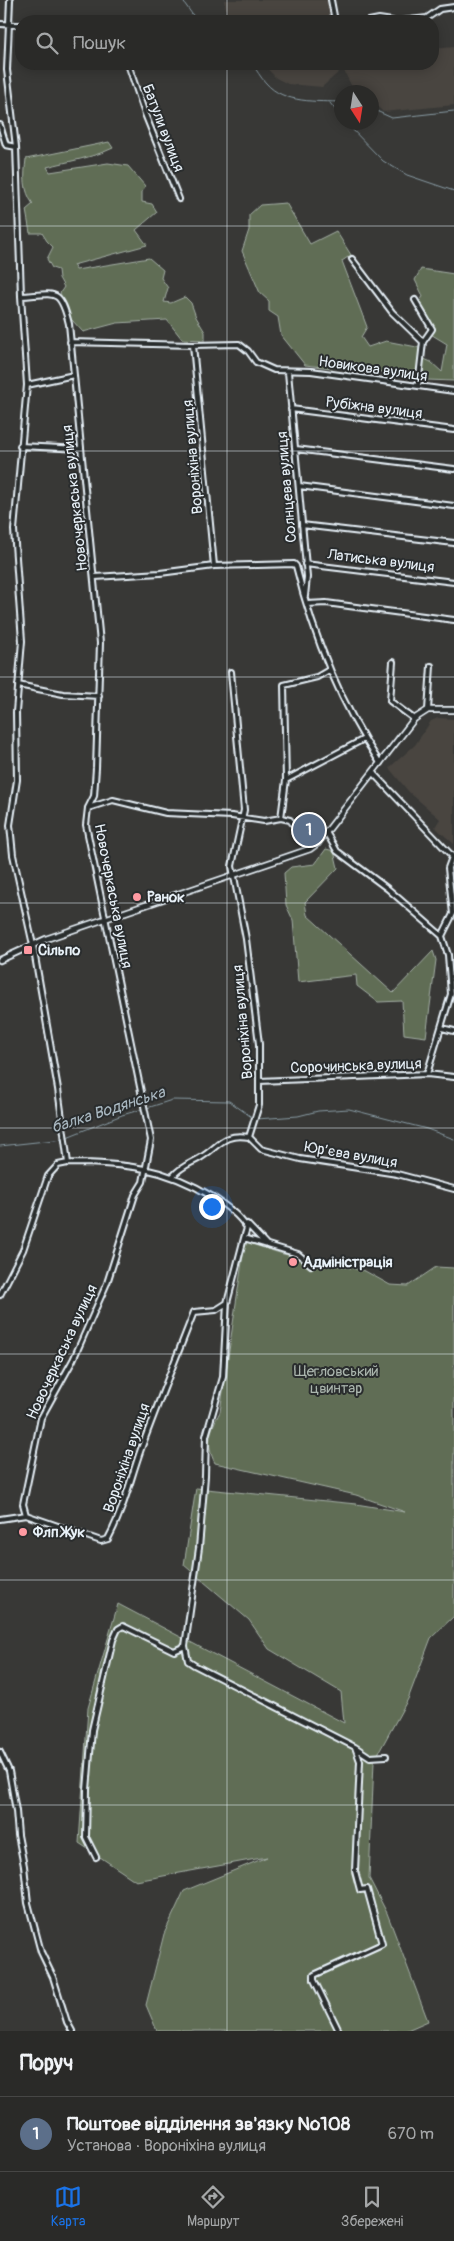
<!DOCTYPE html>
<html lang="uk">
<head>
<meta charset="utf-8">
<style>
	body { margin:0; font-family:Pangolin,sans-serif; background:#323230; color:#f1f3f6 }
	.compass { position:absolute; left:334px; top:85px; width:45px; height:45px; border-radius:50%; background:#2a2a28; box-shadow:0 2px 12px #0003; rotate:168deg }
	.you { position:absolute; left:211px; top:1206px; width:18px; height:18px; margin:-12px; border:4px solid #fff; border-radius:50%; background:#1a73e8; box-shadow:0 0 0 8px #1a73e833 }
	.badge { display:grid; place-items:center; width:32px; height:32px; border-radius:50%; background:#1a73e8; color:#fff; font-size:16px; font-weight:700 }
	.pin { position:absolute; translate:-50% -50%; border:2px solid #fff; box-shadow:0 1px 5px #0006 }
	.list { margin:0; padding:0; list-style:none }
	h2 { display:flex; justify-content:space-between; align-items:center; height:65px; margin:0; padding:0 20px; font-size:21px }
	h2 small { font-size:16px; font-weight:400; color:#a5a7a8 }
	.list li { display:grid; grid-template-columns:32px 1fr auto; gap:15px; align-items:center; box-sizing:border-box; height:75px; padding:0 20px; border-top:1px solid #464645 }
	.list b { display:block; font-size:19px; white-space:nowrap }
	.list p { margin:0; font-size:16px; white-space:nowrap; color:#a5a7a8 }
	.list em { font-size:16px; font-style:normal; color:#a5a7a8 }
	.icon { flex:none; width:28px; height:28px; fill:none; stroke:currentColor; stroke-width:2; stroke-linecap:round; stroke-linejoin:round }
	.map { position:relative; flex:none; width:454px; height:2031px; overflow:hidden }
	.search { position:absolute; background:#2a2a28; box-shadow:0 2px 12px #0003; left:15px; right:15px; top:15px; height:55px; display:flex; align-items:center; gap:12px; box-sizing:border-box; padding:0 18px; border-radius:20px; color:#a5a7a8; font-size:19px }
	.sheet { height:140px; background:#2a2a28 }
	nav { display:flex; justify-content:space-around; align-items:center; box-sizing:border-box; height:70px; border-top:1px solid #464645; background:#2a2a28; font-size:14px; color:#a5a7a8 }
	nav a { display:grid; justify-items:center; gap:2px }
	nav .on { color:#1a73e8 }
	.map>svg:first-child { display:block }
	.built { fill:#494540 }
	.green { fill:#606d54; stroke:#a4afa6 }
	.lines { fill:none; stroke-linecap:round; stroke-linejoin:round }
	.stream { stroke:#899ca5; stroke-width:1 }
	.minor-casing { stroke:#e8f1f8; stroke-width:8 }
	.tertiary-casing { stroke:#e8f1f8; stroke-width:8 }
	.minor { stroke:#2a2d2e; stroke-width:4 }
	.tertiary { stroke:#2a2d2e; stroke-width:4.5 }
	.grid { fill:none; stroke:#e8f1f8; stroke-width:1; stroke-opacity:0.55 }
	.poi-dot { fill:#ff9aa2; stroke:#2a2d2e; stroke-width:2 }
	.labels { text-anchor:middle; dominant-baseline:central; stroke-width:4; stroke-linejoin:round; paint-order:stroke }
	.street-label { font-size:15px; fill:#e8f1f8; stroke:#2a2d2e }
	.poi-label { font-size:15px; font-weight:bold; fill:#e8f1f8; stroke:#2a2d2e; text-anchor:start }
	.park-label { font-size:15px; fill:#abb6ae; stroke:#2a2d2e }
	.water-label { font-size:16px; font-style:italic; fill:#a9b8c1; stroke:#2a2d2e }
</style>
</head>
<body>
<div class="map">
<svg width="454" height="2031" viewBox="0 0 454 2031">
	<rect width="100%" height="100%" fill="#383836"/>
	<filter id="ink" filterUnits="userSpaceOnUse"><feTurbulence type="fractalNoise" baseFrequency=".02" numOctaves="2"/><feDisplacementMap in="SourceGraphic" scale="10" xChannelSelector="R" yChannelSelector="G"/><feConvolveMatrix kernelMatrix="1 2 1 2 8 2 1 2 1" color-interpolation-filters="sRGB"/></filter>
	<g filter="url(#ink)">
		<path class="built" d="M224,0H330L334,21H234L227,14Z
			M454,47V105L383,112L372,101V92H359L352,87L344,71L343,64H433V49Z
			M263,64H338L339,72L322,87L288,84L276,78Z
			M438,718L454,719V844L435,827L440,819L409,792L389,768L415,745L431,721Z"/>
		<path class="green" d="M109,142L113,148C92,158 69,161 47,167L50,172L108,163L128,166L145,186L142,192V202L152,204L157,212L136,230L147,245L73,265L76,270L149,258L163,270L161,278L168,288L164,302L171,303L185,297L191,303L196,317L205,332V340L182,339L167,320L117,323L83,332L71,319L60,293L64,287L59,278L58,270L52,268L47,259L53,247L47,241L42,233H30L26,210L33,204C23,190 24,176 26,159Z
			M286,203L310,244L336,231L351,255L342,261L367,327L361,337L368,347L386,341L422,348V358L431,362L442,372L447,344L429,333L419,304L423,296L415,280L421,269L454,274V381L427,380L418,376L356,369L340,363L332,368L305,365L281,335L278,317L269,311V301L260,293L242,251L249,230V215L260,205Z
			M326,849L334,851L338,868L305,902L307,915L393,993L433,951L436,960L426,1037L404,1034L402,1001L378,1002L357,986L356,975L298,982L293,920L286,905L284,873L291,867L315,864Z
			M245,1242L283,1254L365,1271L390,1285L408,1286L436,1267L454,1268V1616L431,1638L408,1699L374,1761L369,1878L387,1913L428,2021L405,2031H157L146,2005L164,1934L184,1891L267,1857L136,1881L79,1843L88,1708L118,1604L344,1723L341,1692L269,1649L249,1620L184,1565L196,1488L356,1504L405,1512L356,1495L215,1463C205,1444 210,1430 220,1412Z"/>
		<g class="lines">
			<path class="stream" d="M182,0L197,21
				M252,64C257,70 260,77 266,83C284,104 317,101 342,102
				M330,103L342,118
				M372,109L392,118L454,111
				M345,122L383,161L407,175L454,191
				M147,1108L172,1100L229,1101L253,1118
				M257,1119L298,1116L318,1111L349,1109L427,1129L454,1139
				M67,1137L122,1115L143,1109
				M0,1146L64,1139"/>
			<defs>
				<path id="minor" d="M331,0L335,21
					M369,21L379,19L392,21
					M401,21L427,18L440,9L454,7
					M0,24L21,25
					M128,64L145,114L179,199
					M0,125L6,145L16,147
					M352,259L392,312L423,342
					M21,296C55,294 60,287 69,324L100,643L96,768L94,796L88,808L86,825L151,1140L143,1182L135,1195L107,1283L73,1360L41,1418L23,1504L26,1515
					M415,300L432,329L423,342L418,386
					M70,342L193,345L239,344L248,351L256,362L274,370L311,371L454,391
					M193,345L214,566
					M288,372L307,577L305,596
					M27,385L74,375
					M291,409L454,430
					M20,446L81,449
					M296,449L454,469
					M299,486L454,506
					M302,525L454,543
					M305,564L454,582
					M95,577L160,573L214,566L294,564L296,566C313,635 340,703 380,763
					M307,604L326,603L454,620
					M393,662L390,701L414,719
					M18,685L63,694L99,696
					M428,710L431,666
					M373,773L454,858
					M286,780L364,739
					M88,808L113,800L166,813L232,816L264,821L281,818L290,820L306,840L318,843
					M281,818L286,780L284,685L317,677L329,670
					M326,832L337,851L388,889L442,936L448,955L451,994L427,1074
					M442,936L453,914L448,868L452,857
					M442,1028L454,1031
					M259,1081L427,1074L454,1077
					M249,1137L261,1149L300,1159L397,1174L454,1189
					M68,1163C123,1163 165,1167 213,1197C226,1206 239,1215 247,1228L244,1238L298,1254L311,1265
					M173,1176C181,1166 190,1164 200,1158C220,1146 222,1133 249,1137L259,1105V1044L246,939L232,866L244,810L231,672
					M247,1224L266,1244
					M0,1295L23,1250L48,1176L58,1165L68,1163L58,1089L33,945L13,855L10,825L17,780L16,712L22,641L14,530L27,385L21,296L16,147L7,70L10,0
					M0,1519L26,1515L101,1541L108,1539C124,1509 130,1480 141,1449C158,1403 176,1358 194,1312L216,1310L227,1303
					M185,1646L188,1661L194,1665L355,1747L370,1757L386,1756
					M0,1752L9,1771L16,1811L18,1835L24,1866L28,1903L41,1952L53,1977L67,2022L72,2031
					M96,1857L86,1837L87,1790L92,1730L113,1640L118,1629L123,1626L174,1651L185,1646L199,1548L205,1476L206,1436L223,1377L227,1303L244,1238
					M339,2031L314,1980V1975L382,1944L367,1889L360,1890L355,1871L360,1761L355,1747"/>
				<path id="tertiary" d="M0,960L46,939L310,849L318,843L414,719L428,710H454"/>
			</defs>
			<use href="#minor" class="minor-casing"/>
			<use href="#tertiary" class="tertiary-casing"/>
			<use href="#minor" class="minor"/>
			<use href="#tertiary" class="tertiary"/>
		</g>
	</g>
	<path class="grid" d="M227,0V21M227,64V2031M0,226H454M0,451H454M0,677H454M0,903H454M0,1128H454M0,1354H454M0,1580H454M0,1805H454"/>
	<g class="poi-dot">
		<circle cx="137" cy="897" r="5"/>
		<rect x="23" y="945" width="10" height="10" rx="2.5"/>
		<circle cx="293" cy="1262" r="5"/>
		<circle cx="23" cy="1532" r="5"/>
	</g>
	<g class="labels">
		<g class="street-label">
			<text transform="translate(163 128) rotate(69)">Батули вулиця</text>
			<text transform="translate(373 369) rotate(8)">Новикова вулиця</text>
			<text transform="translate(374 408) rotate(7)">Рубіжна вулиця</text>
			<text transform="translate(193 457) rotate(-95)">Вороніхіна вулиця</text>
			<text transform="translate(287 487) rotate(-95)">Солнцева вулиця</text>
			<text transform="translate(75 498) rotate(-96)">Новочеркаська вулиця</text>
			<text transform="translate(381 561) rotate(7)">Латиська вулиця</text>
			<text transform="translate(113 896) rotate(79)">Новочеркаська вулиця</text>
			<text transform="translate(243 1022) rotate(-95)">Вороніхіна вулиця</text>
			<text transform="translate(356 1066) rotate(-2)">Сорочинська вулиця</text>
			<text transform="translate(351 1155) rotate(10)">Юр’єва вулиця</text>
			<text transform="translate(62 1352) rotate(-65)">Новочеркаська вулиця</text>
			<text transform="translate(127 1458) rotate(-71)">Вороніхіна вулиця</text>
		</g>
		<g class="poi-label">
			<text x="147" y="897">Ранок</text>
			<text x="38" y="950">Сільпо</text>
			<text x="303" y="1262">Адміністрація</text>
			<text x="33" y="1532">Флп Жук</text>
		</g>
		<g class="park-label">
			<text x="336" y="1371">Щегловський<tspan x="336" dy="17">цвинтар</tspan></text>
		</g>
		<g class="water-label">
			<text transform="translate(108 1110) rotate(-18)">балка Водянська</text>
		</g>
	</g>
</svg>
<svg class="compass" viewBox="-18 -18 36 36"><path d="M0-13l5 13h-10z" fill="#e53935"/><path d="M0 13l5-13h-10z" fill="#a5a7a8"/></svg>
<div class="you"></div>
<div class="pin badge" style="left:309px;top:830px;background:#5c6f8a">1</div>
<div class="search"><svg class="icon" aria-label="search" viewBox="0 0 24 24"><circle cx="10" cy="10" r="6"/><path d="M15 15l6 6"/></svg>Пошук</div>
</div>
<section class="sheet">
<h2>Поруч<small></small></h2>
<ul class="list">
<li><span class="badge" style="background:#5c6f8a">1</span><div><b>Поштове відділення зв'язку №108</b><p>Установа · Вороніхіна вулиця</p></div><em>670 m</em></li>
</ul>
</section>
<nav>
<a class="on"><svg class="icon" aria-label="map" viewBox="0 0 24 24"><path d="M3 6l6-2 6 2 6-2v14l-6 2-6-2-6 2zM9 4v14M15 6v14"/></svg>Карта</a>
<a><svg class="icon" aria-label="directions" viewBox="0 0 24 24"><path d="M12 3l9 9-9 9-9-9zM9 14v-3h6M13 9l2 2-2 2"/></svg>Маршрут</a>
<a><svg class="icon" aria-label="saved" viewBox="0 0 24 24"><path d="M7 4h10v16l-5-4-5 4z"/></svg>Збережені</a>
</nav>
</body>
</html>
